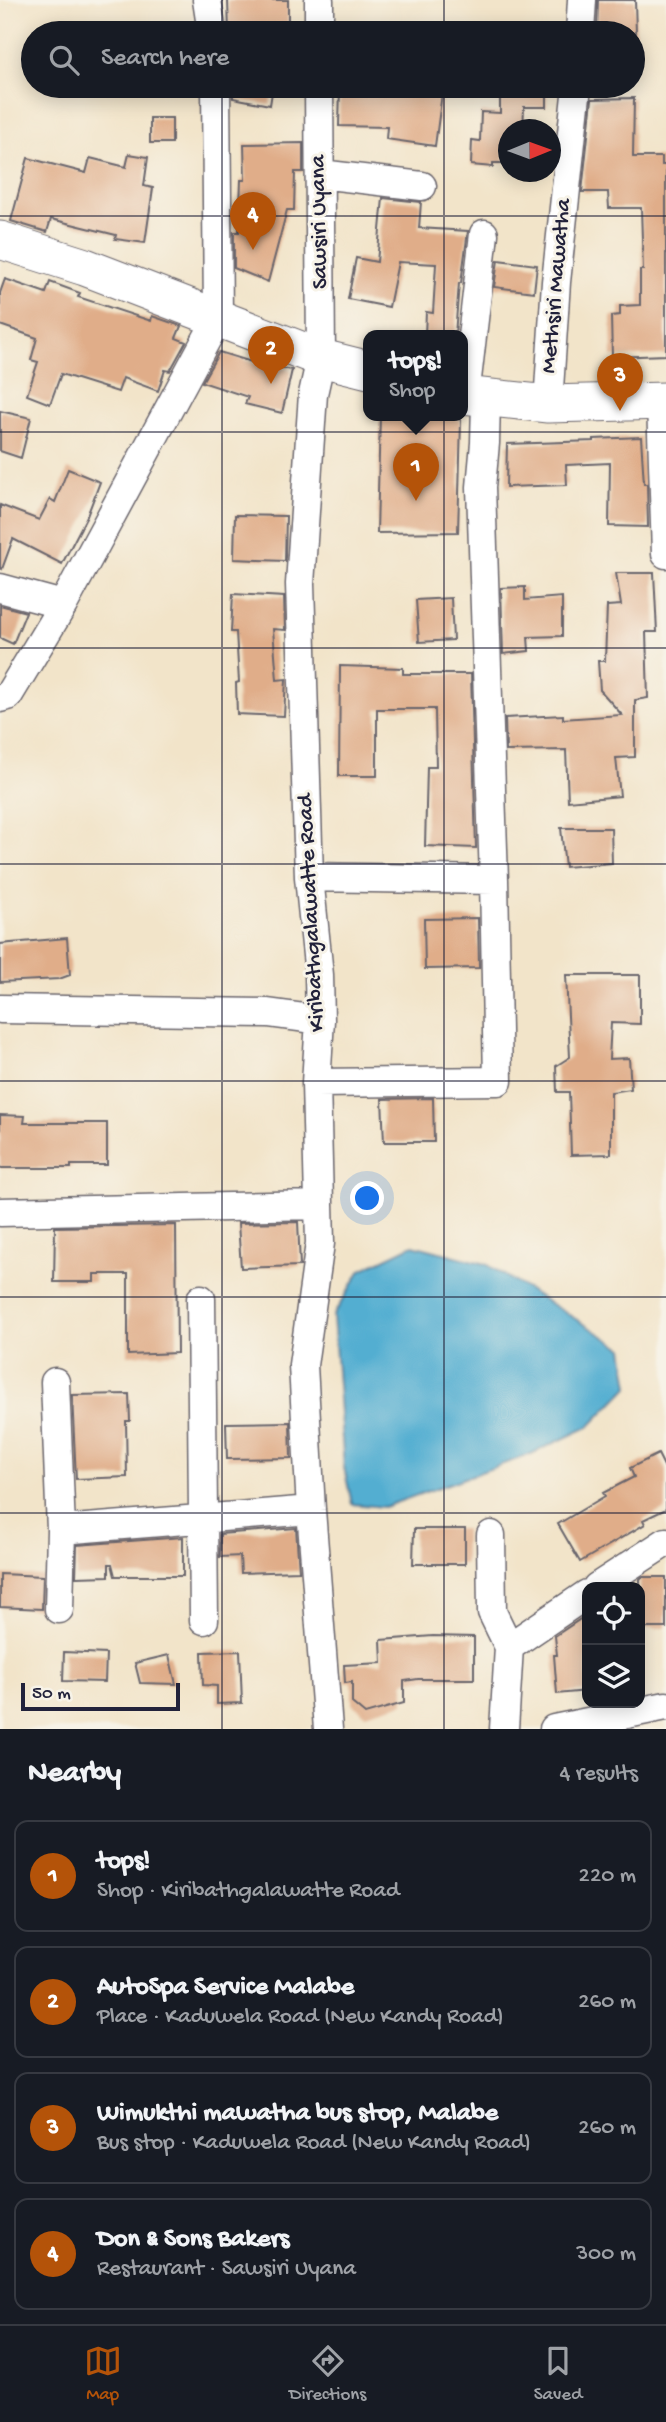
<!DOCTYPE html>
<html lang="en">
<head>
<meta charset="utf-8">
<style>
	body { margin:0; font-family:"Gochi Hand",sans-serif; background:#20242c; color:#f1f3f6 }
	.controls { position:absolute; right:21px; bottom:21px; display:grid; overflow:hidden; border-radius:14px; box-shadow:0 4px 18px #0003 }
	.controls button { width:63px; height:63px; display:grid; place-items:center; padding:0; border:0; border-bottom:2px solid #363941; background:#171b24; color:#f1f3f6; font:35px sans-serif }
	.compass { position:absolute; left:498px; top:119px; width:63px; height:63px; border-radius:50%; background:#171b24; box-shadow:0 4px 18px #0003; rotate:89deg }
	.scale { position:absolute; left:21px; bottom:18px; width:159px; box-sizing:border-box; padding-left:7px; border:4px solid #22223b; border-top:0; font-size:19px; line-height:24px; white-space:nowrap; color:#22223b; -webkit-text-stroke:5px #f7f3e8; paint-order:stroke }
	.you { position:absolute; left:368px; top:1199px; width:24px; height:24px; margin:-18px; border:5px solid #fff; border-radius:50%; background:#1a73e8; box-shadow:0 0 0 10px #1a73e833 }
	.badge { display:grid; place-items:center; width:46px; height:46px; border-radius:50%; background:#b45309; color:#fff; font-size:23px; font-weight:700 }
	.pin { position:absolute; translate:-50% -58px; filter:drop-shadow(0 2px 4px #0008) }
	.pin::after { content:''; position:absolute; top:37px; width:24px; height:21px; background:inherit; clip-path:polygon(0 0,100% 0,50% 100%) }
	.popup { position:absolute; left:363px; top:330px; width:105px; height:91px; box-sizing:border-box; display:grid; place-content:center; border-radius:14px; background:#171b24; filter:drop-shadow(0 2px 5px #0005); font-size:23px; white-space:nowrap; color:#9ea1a6 }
	.popup b { font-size:26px; color:#f1f3f6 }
	.popup::after { content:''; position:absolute; left:50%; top:100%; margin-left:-14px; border:14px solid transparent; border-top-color:#171b24 }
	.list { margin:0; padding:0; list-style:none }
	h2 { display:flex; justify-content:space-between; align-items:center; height:91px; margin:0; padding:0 28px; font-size:30px }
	h2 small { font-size:23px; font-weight:400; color:#9ea1a6 }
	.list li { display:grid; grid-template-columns:46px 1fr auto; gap:21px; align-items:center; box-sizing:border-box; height:112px; margin:0 14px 14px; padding:0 14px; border:2px solid #363941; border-radius:14px }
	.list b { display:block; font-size:26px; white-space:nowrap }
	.list p { margin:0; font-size:23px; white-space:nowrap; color:#9ea1a6 }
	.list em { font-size:23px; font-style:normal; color:#9ea1a6 }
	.icon { flex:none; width:38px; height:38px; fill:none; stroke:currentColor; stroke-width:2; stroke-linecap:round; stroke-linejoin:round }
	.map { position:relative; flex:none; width:666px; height:1729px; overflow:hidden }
	.search { position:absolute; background:#171b24; box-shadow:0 4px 18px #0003; left:21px; right:21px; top:21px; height:77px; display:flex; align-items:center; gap:18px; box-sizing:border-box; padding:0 24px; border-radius:38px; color:#9ea1a6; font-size:26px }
	.sheet { height:595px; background:#171b24 }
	nav { display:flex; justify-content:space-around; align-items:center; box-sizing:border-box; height:98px; border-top:2px solid #363941; background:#171b24; font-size:19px; color:#9ea1a6 }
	nav a { display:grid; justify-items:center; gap:4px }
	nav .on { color:#b45309 }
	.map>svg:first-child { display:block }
	.water { fill:#53aed1; stroke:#3a6886; stroke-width:2 }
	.building { fill:#e0ad89 }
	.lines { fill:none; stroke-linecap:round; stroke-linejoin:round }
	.minor-casing { stroke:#6b666d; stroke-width:31 }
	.major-casing { stroke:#6b666d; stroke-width:39 }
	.minor { stroke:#fff; stroke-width:28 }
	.major { stroke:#fff; stroke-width:37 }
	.grid { fill:none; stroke:#22223b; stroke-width:2; stroke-opacity:0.55 }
	.labels { text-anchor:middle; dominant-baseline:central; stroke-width:6; stroke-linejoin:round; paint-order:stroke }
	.street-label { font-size:23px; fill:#22223b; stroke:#f7f3e8 }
</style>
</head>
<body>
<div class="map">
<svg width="666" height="1729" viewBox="0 0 666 1729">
	<rect width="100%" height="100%" fill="#f7f3e8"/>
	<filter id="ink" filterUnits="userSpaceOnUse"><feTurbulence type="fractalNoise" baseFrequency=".0143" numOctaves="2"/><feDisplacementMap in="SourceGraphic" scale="14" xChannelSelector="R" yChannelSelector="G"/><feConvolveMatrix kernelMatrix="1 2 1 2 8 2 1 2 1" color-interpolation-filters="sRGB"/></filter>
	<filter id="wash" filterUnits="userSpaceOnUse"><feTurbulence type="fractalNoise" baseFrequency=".00686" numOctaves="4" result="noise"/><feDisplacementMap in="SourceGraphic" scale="28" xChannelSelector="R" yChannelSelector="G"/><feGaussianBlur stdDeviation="1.57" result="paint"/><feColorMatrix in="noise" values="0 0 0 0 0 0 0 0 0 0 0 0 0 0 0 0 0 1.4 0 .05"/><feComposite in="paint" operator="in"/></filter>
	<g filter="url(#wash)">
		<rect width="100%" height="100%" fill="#f2e4c9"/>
		<path class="water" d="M413,1245L486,1264L623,1348L629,1386L590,1426L531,1454L384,1507L352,1504L344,1467L333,1316L361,1270Z"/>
		<g id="blocks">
			<path class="building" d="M228,0H288V33H229Z
				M598,0H635L636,33H597Z
				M233,86H273L270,105L233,98Z
				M389,86H443L435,146L386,139L387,127L339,126L340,88L389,89Z
				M500,86H547V107H524L523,130H508V137H504L503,163H493V167L471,165L472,140L480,141L481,112L500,113Z
				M634,98L633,157H662V165H666V355L612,357L611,316L620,315V306L640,305V270H643L641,208H609L608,192H582L592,99Z
				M150,118H172V143H150Z
				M303,143V172H295L294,210H287L268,282L234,268V232H239L241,180H245L244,144Z
				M129,154L148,157L144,186L153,188L145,243L115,239L116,235L51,219L47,232L11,221L28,158L86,173L90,158L126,167Z
				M383,198L421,202L419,228L468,231L461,283H459L455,335H425L426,312L433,313L436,264L398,262L389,307L348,299L356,258L377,262Z
				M498,260L537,265L534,292L494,287Z
				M5,279L46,293L50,282L80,293L78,297L151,321L152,316L181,326L176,338L186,342L170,371L165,370L158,391L123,378L118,392L61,374L50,404L27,395L38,362L31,360L37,338L0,325V293Z
				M219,352L258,364L292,370L282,413L245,404L248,397L202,382Z
				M0,411L31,418L21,458L0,451Z
				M380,415H446L461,420L458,532L377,533Z
				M641,437L644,484H647L648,527L609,526L610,463L566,465L567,485L506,487L507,444L594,441V439Z
				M68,469L100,482L87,516L62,564L13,539L2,569L0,568V505L39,520L50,499L55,502Z
				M235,515L286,516L285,561L234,559Z
				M616,573H654L657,632H646L648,698L635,700V757L616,758L620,796L568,801L566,750L506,751L505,718L563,715V719L622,715L600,690L598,661H605L607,606L621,605Z
				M525,587V600L562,597V636L528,637L529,651L503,654L501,588Z
				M233,594L284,597L285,630L273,629L277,680L286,679L284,716L237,714L236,683L239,682L236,632H231Z
				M451,598L453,640L419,642L416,600Z
				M0,605L26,612L13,644L0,638Z
				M340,666L403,668V674H471L476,848L425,846L427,767H436L435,709H377V776H339Z
				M561,828H611L612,863L565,867Z
				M478,918L479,968L425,969L424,919Z
				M67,938L70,975L59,979L0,982V944Z
				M566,975H640V1024L611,1023L609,1059L629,1058L631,1089L611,1092V1154L571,1155L569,1092H557L556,1066L570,1057Z
				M433,1098L434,1142H384L382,1099Z
				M0,1115L25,1116L24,1123H107V1165H71V1168H0Z
				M298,1222L300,1266L241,1268L238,1223Z
				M176,1225L177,1353L128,1355V1274H94V1282H54L55,1227Z
				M129,1394L130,1421H126L127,1477L76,1479L72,1395Z
				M290,1422L291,1458L227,1459L226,1423Z
				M658,1454L666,1470V1509L643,1520L645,1524L580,1562L558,1524L605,1496L603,1493L634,1477L630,1468Z
				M296,1528L299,1571L241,1573L240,1556L220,1557V1534Z
				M414,1529H465V1564H413Z
				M183,1537V1576H115L112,1564H109V1576L76,1577L77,1545Z
				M0,1574L43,1576L42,1609L0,1607Z
				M642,1577H666V1628H640V1579Z
				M587,1617V1691L557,1694L554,1655H557L555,1636L582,1618Z
				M433,1636L474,1637V1679H418L404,1681V1703L365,1714L352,1703V1682L345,1683L344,1665L382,1663L381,1640Z
				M240,1651L242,1703L217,1704V1686L203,1685L202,1652Z
				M64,1652L106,1654L105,1682L63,1681Z
				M169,1655L176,1684L140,1683L135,1663Z"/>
		</g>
	</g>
	<g filter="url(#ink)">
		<use href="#blocks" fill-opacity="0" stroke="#6b666d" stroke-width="2"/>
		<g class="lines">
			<defs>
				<path id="minor" d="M207,0L212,33
					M319,0V33
					M580,33L582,0
					M319,86L321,358L313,394L300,584L309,877L319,975L320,1020L316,1083L320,1243L303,1365L311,1510L328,1729
					M320,174L422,186
					M465,396L484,234
					M661,402L666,554
					M548,404L556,282L577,86
					M0,588L63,605
					M0,698L8,696L63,605L218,318L216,86
					M309,877L494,880L481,487L485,443L486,399
					M0,1009L268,1013L320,1020
					M316,1083L498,1081L494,880
					M0,1212L318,1205
					M201,1299L204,1620
					M55,1382L61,1530L59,1609
					M61,1530L311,1510
					M491,1535L492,1612L509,1647L504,1729
					M597,1587L666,1542
					M509,1647L587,1594
					M554,1729L666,1706"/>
				<path id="major" d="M0,240L85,267L321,358L369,370
					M463,395L548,404L666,401"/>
			</defs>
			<use href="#minor" class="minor-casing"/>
			<use href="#major" class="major-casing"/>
			<use href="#minor" class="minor"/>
			<use href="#major" class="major"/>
		</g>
	</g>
	<path class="grid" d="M222,0V33M444,0V33M222,86V1729M444,86V1729M0,216H666M0,432H666M0,648H666M0,864H666M0,1081H666M0,1297H666M0,1513H666"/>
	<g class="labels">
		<g class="street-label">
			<text transform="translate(320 222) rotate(-91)">Sawsiri Uyana</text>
			<text transform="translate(557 286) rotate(-85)">Methsiri Mawatha</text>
			<text transform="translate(312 913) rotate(-93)">Kiribathgalawatte Road</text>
		</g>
	</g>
</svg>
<div class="controls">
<button><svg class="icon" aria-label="locate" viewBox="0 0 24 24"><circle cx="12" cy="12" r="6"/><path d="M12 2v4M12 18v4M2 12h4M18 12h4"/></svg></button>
<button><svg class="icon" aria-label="layers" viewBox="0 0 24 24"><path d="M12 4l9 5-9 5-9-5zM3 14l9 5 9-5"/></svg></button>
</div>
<svg class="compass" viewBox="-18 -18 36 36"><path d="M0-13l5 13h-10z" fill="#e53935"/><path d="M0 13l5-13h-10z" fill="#9ea1a6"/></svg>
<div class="scale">50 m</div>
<div class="you"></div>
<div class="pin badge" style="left:416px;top:501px">1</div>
<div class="popup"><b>tops!</b>Shop</div>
<div class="pin badge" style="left:271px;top:384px">2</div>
<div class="pin badge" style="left:620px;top:411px">3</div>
<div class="pin badge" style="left:253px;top:250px">4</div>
<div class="search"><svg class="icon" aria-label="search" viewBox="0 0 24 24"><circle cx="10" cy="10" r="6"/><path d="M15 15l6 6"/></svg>Search here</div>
</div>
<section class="sheet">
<h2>Nearby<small>4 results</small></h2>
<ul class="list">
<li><span class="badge">1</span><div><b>tops!</b><p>Shop · Kiribathgalawatte Road</p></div><em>220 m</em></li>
<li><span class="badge">2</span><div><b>AutoSpa Service Malabe</b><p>Place · Kaduwela Road (New Kandy Road)</p></div><em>260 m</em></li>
<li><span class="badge">3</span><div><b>Wimukthi mawatha bus stop, Malabe</b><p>Bus stop · Kaduwela Road (New Kandy Road)</p></div><em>260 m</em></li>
<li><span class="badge">4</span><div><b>Don &amp; Sons Bakers</b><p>Restaurant · Sawsiri Uyana</p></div><em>300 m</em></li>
</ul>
</section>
<nav>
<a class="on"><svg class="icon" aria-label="map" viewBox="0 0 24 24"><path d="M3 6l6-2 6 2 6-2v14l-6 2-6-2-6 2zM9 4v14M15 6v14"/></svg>Map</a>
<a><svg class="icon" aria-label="directions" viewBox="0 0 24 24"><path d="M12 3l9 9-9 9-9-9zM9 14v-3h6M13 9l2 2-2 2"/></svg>Directions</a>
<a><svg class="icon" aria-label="saved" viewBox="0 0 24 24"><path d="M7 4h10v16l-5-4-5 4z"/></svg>Saved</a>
</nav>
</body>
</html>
